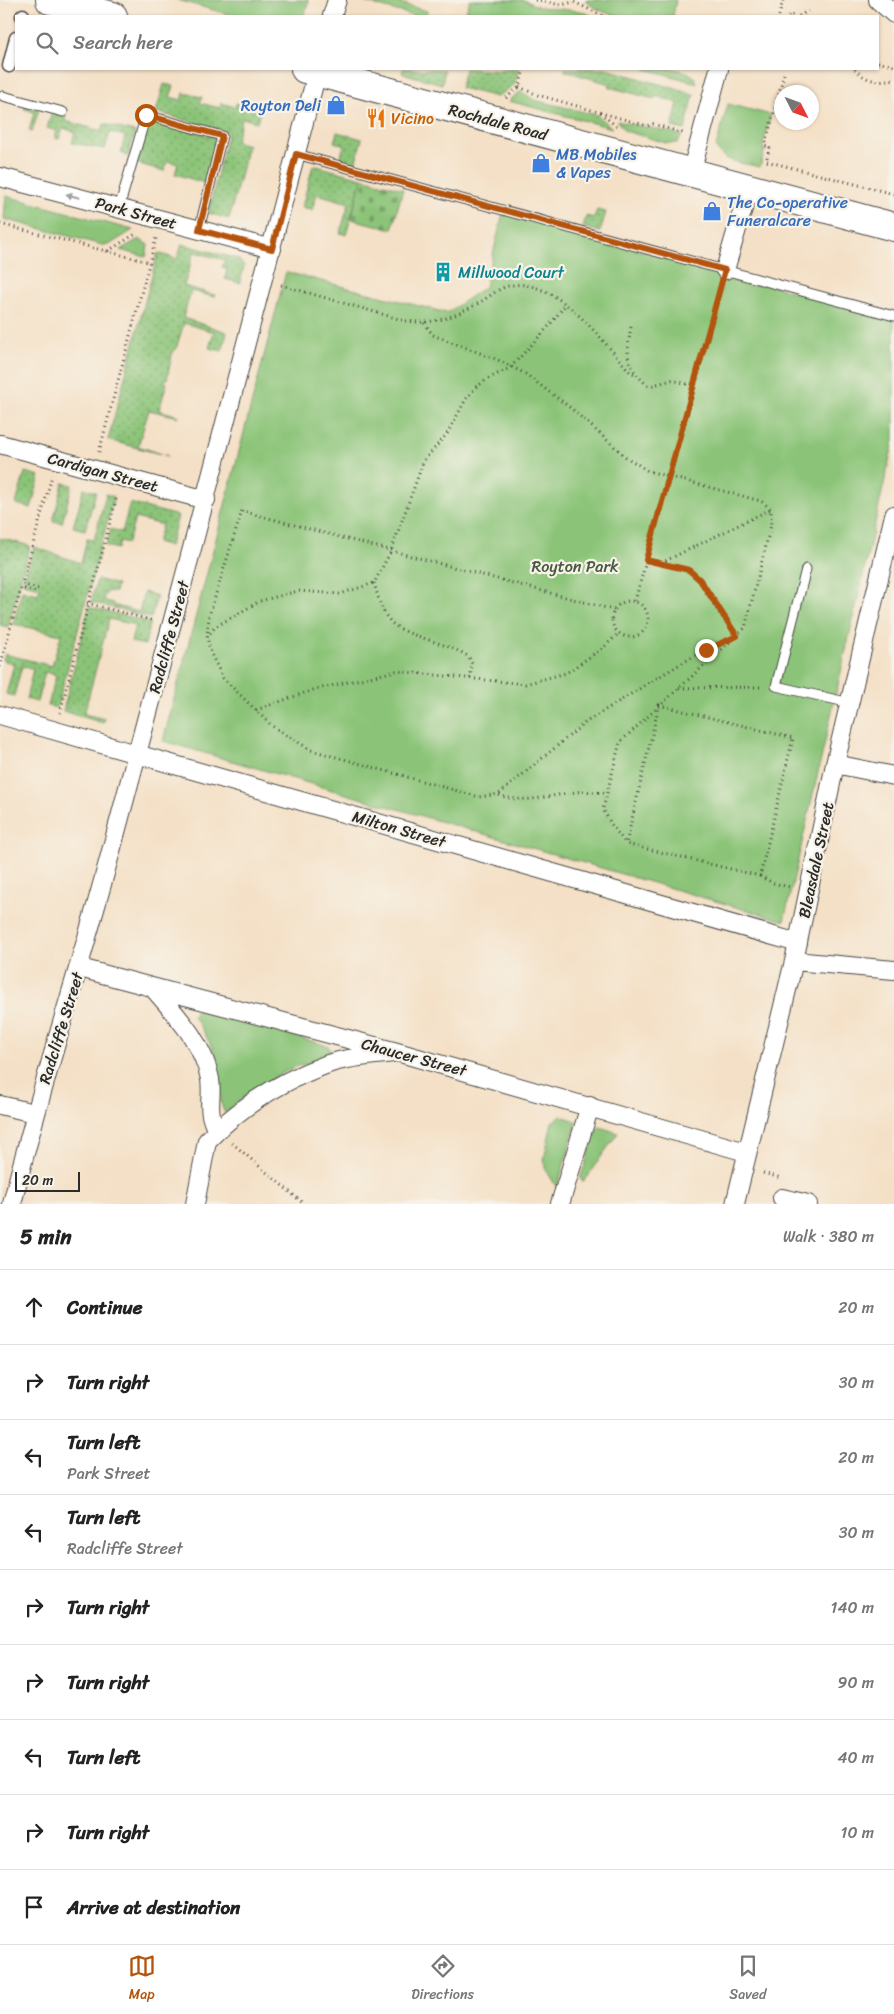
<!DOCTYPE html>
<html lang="en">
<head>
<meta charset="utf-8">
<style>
	body { margin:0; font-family:Sriracha,sans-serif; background:#f6f6f6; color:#222 }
	.compass { position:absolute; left:774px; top:85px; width:45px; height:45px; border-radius:50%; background:#fff; box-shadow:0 1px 4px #0004; rotate:132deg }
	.scale { position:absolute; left:15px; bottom:12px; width:65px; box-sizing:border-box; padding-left:5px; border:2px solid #2b2b2b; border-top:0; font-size:14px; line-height:18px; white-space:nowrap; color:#2b2b2b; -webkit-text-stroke:4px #f7f3e8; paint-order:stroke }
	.stop { position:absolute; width:15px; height:15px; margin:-11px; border:4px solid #b45309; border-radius:50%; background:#fff }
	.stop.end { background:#b45309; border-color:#fff; box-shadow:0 1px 5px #0008 }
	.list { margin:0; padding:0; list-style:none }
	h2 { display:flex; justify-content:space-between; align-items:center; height:65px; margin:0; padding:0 20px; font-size:21px }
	h2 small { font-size:16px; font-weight:400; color:#767676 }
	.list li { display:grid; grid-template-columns:32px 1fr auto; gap:15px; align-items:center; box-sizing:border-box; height:75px; padding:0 20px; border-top:1px solid #e0e0e0 }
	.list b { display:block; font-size:19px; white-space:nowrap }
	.list p { margin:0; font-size:16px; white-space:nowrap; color:#767676 }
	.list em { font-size:16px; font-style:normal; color:#767676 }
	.icon { flex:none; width:28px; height:28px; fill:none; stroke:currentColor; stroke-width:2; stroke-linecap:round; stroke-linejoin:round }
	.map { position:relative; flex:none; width:894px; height:1204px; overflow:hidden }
	.search { position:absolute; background:#fff; box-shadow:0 1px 4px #0004; left:15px; right:15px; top:15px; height:55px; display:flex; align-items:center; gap:12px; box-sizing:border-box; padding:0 18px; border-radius:0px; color:#767676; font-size:19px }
	.sheet { height:740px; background:#fff }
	nav { display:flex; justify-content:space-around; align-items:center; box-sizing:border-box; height:70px; border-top:1px solid #e0e0e0; background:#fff; font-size:14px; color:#767676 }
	nav a { display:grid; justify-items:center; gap:2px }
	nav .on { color:#b45309 }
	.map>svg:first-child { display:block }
	.green { fill:#8bc478; stroke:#5b7852 }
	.cemetery { fill:url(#cemetery-stones); stroke:#5b7852 }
	.garden { fill:url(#garden-dots); stroke:#5b7852 }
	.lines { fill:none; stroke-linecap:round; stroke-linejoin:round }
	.service-casing { stroke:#494642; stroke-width:11 }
	.pedestrian-casing { stroke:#494642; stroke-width:15 }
	.minor-casing { stroke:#494642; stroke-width:20 }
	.primary-casing { stroke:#494642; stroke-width:30 }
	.path { stroke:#494642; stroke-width:3; stroke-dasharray:1 4; stroke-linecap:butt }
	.service { stroke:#fff; stroke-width:9 }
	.pedestrian { stroke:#fff; stroke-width:12 }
	.minor { stroke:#fff; stroke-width:18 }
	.primary { stroke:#fff; stroke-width:28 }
	.oneway { fill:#a0a0a0 }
	.route { stroke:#b45309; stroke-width:6 }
	.labels { text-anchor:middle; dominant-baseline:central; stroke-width:4.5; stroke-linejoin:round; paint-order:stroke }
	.shop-label { font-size:16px; fill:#366cbe; stroke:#f7f3e8; text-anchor:start }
	.food-label { font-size:16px; fill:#c56008; stroke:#f7f3e8; text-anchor:start }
	.street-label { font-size:16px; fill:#2b2b2b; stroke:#f7f3e8 }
	.culture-label { font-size:16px; fill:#0d838f; stroke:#f7f3e8; text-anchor:start }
	.park-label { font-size:16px; fill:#485942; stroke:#f7f3e8 }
</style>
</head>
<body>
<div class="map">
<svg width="894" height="1204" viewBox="0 0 894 1204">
	<defs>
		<pattern id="cemetery-stones" width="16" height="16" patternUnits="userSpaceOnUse" patternTransform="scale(1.25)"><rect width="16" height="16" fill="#8bc478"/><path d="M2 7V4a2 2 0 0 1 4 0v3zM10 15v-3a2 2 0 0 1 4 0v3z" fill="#729f63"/></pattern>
		<pattern id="garden-dots" width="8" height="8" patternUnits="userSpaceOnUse" patternTransform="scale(1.25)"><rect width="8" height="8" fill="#8bc478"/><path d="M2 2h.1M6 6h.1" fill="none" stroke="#729f63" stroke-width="1.8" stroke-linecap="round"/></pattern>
	</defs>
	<rect width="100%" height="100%" fill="#f7f3e8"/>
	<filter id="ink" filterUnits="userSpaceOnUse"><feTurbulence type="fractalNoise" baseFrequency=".02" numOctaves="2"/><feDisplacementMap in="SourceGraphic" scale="10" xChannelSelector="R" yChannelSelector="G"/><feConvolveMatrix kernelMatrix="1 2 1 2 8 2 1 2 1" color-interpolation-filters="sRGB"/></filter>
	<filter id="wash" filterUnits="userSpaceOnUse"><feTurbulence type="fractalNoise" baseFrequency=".0096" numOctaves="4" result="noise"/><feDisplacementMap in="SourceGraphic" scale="20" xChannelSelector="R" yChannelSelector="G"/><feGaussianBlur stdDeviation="1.12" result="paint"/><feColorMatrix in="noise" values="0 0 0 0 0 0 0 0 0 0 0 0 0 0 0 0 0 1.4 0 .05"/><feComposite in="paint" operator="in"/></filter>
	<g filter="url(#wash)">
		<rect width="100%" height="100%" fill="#f4e0c6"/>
		<path class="green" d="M178,0H309L304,16H234Z
			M357,0H390L427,11L426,16H415Z
			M470,0H524L539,7L581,11L592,16H511L493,11C483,18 478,15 466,12Z
			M585,0H676L673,16C644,16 608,23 585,0Z
			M645,69C660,69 692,65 697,83Z
			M521,91L534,100L597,115L612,128L509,101Z
			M728,104L771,115L762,148L765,149L760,167C745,163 722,163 716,147Z
			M617,121C639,126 660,129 682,135L677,143H666L625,131Z
			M6,196L133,230L109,245H102L4,219Z
			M503,213L894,319V440L784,921L163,741L286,272L447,313L485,287Z
			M139,239L148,245L146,257L120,250Z
			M202,1008L328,1046L331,1051C320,1061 304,1063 291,1069C268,1080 245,1095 225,1113C218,1104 219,1066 213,1050C208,1039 201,1026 193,1016L196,1010Z
			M561,1116L577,1121L557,1188L545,1168L544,1159L552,1122Z
			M600,1127L618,1133L583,1182L580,1179L597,1129Z"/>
		<path class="cemetery" d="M362,178L403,189L392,229L351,219Z"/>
		<path class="garden" d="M403,69L445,70L442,84L402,73Z
			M465,69L503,71L504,69H519L514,85L497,97L460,88Z
			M565,69H607L694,94L685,130L672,127L678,103L656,96L654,99L609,87L610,84L565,71Z
			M164,84L174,86L170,97L182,100L184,93L202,97L200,103L220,108L221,103L235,107L236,103L261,109L257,122L242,118L236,141L248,145L229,219L208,213L228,132L156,112Z
			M25,105L39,109L32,132L29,131L34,112L24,109Z
			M52,112L66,116L65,121L102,131L104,124L135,132L128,156L121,153L125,136L110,132L105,149L72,143L75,132L63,128L59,139L55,138L57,131L47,128Z
			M148,119L217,138L205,183L175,174L178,164L167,161L164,171L136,163Z
			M337,132L362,139L355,164L340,160L344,145L334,142Z
			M313,165L362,178L346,235L340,233L349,203L317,194L312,210L302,207Z
			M597,210L606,212L600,232L583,227L586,216L594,218Z
			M182,244L238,259L244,266L240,283L225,279L227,269L222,267L225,260L194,252L184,286L215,295L214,297L191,291L183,318L227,332L222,351L209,348L214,332L184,323L176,349L173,350L167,379L164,380L167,383L159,410L179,416V417L149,410L138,446L168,456L108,440L158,253L177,259Z
			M25,472L40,476L31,508L16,504Z
			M63,483L72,485L62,523L53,521Z
			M84,488L96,492L85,530L73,527Z
			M106,494L114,497L57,708L48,706L56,675L45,672L37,702L26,699L33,669L22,666L14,696L6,694L14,664L3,660L5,654L52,666L61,635L13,624L22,590L38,594L40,587L23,583L34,547L81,563L87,539L94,540Z
			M130,503L178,516L170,546L157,542L162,525L135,518L128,543L120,541L118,549L106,546L111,529L122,532Z
			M0,538L30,546L8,627L0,625Z
			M97,579L117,585L115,592L108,591L103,598L105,601L113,603V605L139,612L144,592L157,596L151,618L91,602Z
			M89,607L150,622L145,645L131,642L135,625L109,619L84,714L105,719L103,723L63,711Z"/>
	</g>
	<g filter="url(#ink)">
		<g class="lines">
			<defs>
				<path id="service" d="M3,96L63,112
					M296,154L894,316
					M119,208L146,115L222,136L199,230
					M806,569L776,686L850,703"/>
				<path id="pedestrian" d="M22,16L23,15
					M9,66L16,38"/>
				<path id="minor" d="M878,0L894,14
					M332,16L337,0
					M691,173L719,69
					M0,177L272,249
					M725,270L749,188
					M0,444L206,500
					M0,715L798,943
					M835,764L894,776
					M794,961L894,970
					M80,968L397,1052L746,1152
					M153,988C176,1015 203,1042 210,1079C213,1101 205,1108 217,1131L207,1141L195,1204
					M0,1105L34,1113
					M217,1131C249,1101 286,1079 328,1064C347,1057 371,1056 392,1053
					M782,1198L808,1204
					M12,1204C41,1085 80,969 111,851C182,591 249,329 318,69
					M560,1204L590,1106
					M735,1204L794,961L835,764L894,515"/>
				<path id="primary" d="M50,0L113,16
					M305,69L894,227"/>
			</defs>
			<use href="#service" class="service-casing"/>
			<use href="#pedestrian" class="pedestrian-casing"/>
			<use href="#minor" class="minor-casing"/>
			<use href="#primary" class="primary-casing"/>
			<path class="path" d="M535,0L561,5L574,2L603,16
				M779,16L783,0
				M788,16L789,14L796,16
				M799,16L808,11
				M878,62L894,66
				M855,69C867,82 877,82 894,79
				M784,74L765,146L770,147L766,161L894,194
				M519,87L538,95L648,126L653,124L683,133
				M506,98L519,87L524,69
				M604,116L616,126
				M0,224L149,262
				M108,251L137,233
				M281,285L406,321C437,325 456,316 482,301C489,297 499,288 508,286C555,274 604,343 631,373L636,374
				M424,323L433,335L498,360L524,373L572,409L626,457L648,471L761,501L771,509V525L745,628L620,742L603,809L611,824L626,844
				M631,327C626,355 625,365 647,385L650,386L672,380L695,386
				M99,452L156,238
				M661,563L771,509
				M374,583C378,596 381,612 391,622C405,637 448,642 469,657L472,664L470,680
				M38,589L22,584L52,476
				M612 619a18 18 0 1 1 36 0a18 18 0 1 1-36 0Z
				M635,601L695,386L720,287
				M87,603L154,621
				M614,610L242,511L209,616L207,637L211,654L223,678L272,726L311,750L479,797L499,794L586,722L655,679L706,649L737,636L718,611L700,580L689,570L646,560
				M207,637L215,627L260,601L298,591L340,594L374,583L391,551L424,460L447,434L466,399L476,387L489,378L510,368L549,326L565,305
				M0,667L21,588L37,592
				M679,688L763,687
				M659,705L793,738L760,876L626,844Z
				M256,710L313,690L396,671L525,684L566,673L603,648L618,634
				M60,713L117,496
				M499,795C524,805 551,795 576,792C586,790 597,793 607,793
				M760,876L773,883L790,887
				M232,1143L304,1204
				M763,1173L781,1178"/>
			<use href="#service" class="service"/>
			<use href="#pedestrian" class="pedestrian"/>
			<use href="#minor" class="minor"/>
			<use href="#primary" class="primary"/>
		</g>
		<defs><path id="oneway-solid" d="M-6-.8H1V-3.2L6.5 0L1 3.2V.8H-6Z" transform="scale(1.25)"/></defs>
		<use class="oneway" href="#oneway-solid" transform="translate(73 196) rotate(-165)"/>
	</g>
	<g class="lines" filter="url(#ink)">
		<path class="route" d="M146,115L222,136L199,230L272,249L296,154L725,270L646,560L689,570L700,580L737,636L706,650"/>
	</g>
	<defs>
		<symbol id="shop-bare" viewBox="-9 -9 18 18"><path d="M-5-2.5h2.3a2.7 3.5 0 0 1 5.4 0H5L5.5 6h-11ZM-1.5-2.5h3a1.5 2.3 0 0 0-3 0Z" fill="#3f7fe0" stroke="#f7f3e8" stroke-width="2.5" paint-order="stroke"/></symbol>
		<symbol id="restaurant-bare" viewBox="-9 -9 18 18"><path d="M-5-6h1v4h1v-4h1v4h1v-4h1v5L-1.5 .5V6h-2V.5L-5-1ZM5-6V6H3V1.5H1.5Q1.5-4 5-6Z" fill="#e8710a" stroke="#f7f3e8" stroke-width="2.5" paint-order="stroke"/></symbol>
		<symbol id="building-bare" viewBox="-9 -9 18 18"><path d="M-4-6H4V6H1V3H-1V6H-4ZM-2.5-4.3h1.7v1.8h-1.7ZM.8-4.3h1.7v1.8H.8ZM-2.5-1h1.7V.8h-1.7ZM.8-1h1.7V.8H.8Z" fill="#0f9aa8" stroke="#f7f3e8" stroke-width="2.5" paint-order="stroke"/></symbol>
	</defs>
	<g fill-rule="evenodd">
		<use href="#shop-bare" x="322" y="91" width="28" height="28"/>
		<use href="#restaurant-bare" x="362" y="104" width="28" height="28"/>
		<use href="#shop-bare" x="527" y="149" width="28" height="28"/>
		<use href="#shop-bare" x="698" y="197" width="28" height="28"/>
		<use href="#building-bare" x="429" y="258" width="28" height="28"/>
	</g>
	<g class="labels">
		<g class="shop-label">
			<text x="321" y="105" text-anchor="end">Royton Deli</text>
			<text x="556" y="154">MB Mobiles<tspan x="556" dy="18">&amp; Vapes</tspan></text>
			<text x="727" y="202">The Co-operative<tspan x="727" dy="18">Funeralcare</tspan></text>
		</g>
		<g class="food-label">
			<text x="391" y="118">Vicino</text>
		</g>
		<g class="street-label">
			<text transform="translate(498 122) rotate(15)">Rochdale Road</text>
			<text transform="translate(136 213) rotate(15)">Park Street</text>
			<text transform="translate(103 472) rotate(15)">Cardigan Street</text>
			<text transform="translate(169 637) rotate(-75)">Radcliffe Street</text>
			<text transform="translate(399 829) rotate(16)">Milton Street</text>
			<text transform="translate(816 860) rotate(-78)">Bleasdale Street</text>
			<text transform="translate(61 1028) rotate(-73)">Radcliffe Street</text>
			<text transform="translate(414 1057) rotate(15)">Chaucer Street</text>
		</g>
		<g class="culture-label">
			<text x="458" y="272">Millwood Court</text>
		</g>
		<g class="park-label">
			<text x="575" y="566">Royton Park</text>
		</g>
	</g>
</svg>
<svg class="compass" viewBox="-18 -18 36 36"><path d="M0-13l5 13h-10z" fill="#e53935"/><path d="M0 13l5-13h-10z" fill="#767676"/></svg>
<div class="scale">20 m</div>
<div class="stop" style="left:146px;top:115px"></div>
<div class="stop end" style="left:706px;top:650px"></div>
<div class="search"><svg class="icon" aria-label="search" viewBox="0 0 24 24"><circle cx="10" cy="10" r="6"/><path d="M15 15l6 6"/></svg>Search here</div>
</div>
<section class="sheet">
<h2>5 min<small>Walk · 380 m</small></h2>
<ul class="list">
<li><svg class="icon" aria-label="ahead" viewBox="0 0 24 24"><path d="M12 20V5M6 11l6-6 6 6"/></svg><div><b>Continue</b></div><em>20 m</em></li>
<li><svg class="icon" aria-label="right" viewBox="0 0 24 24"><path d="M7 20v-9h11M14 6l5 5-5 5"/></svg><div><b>Turn right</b></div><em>30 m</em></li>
<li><svg class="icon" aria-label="left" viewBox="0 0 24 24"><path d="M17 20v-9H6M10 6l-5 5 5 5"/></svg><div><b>Turn left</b><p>Park Street</p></div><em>20 m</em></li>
<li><svg class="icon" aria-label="left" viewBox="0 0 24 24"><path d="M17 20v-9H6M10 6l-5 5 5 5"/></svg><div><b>Turn left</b><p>Radcliffe Street</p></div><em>30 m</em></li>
<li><svg class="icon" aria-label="right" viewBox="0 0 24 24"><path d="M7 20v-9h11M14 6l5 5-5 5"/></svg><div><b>Turn right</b></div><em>140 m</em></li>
<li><svg class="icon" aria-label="right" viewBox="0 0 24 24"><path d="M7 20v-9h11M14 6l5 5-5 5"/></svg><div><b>Turn right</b></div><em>90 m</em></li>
<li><svg class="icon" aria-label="left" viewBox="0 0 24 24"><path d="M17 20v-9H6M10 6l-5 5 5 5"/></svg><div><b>Turn left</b></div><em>40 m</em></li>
<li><svg class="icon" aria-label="right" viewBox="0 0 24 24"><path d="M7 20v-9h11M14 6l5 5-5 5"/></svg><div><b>Turn right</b></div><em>10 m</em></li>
<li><svg class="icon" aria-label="arrive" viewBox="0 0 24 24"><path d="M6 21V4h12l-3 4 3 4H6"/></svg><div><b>Arrive at destination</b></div></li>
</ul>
</section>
<nav>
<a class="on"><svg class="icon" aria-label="map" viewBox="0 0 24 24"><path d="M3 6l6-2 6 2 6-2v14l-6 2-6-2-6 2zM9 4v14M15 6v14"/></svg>Map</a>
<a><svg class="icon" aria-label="directions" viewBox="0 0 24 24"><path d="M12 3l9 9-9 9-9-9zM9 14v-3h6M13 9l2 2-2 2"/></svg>Directions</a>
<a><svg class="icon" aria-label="saved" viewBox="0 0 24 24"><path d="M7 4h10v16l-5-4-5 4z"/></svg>Saved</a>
</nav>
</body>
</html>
